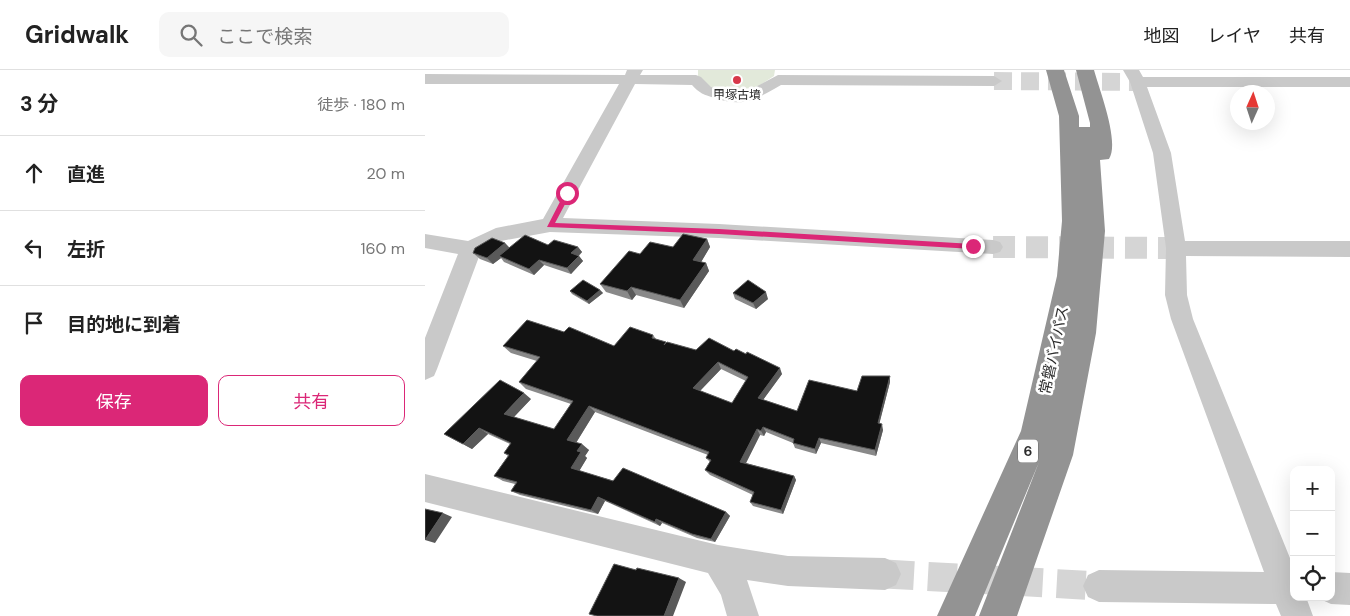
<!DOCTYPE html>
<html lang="ja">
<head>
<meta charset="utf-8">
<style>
	body { margin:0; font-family:"DM Sans","Noto Sans JP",sans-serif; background:#f6f6f6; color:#222 }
	.controls { position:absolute; right:15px; bottom:15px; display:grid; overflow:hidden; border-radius:10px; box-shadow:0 5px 20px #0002 }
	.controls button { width:45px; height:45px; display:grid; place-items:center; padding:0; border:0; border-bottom:1px solid #e0e0e0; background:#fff; color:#222; font:25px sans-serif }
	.compass { position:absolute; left:805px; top:15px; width:45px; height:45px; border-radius:50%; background:#fff; box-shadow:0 5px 20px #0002; rotate:3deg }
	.stop { position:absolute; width:15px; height:15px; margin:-11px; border:4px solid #db2777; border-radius:50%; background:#fff }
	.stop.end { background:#db2777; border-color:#fff; box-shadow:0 1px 5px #0008 }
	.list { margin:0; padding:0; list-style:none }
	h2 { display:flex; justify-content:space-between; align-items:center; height:65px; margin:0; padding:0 20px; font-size:21px }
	h2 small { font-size:16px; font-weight:400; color:#767676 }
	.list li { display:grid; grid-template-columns:32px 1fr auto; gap:15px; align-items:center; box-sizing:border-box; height:75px; padding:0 20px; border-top:1px solid #e0e0e0 }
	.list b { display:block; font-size:19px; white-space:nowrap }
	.list em { font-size:16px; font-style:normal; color:#767676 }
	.actions { display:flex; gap:10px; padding:15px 20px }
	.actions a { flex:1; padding:11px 0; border:1px solid #db2777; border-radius:10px; text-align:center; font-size:18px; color:#db2777 }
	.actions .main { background:#db2777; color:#fff }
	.icon { flex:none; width:28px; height:28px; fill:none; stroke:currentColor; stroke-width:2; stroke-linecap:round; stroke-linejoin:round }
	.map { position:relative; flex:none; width:925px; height:546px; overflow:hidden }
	header { display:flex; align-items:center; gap:30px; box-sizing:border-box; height:70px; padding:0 25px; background:#fff; border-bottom:1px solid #e0e0e0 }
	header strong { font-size:24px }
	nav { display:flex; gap:28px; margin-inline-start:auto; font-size:18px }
	.search { width:350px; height:45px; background:#f6f6f6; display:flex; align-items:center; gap:12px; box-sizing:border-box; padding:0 18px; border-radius:10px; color:#767676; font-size:19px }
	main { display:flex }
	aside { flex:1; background:#fff }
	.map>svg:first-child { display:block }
	.green { fill:#e2e9da }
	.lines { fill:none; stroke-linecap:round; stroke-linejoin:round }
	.minor-tunnel-far2 { stroke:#d5d5d5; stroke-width:18; stroke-dasharray:18 9; stroke-linecap:butt }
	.minor-tunnel-far1 { stroke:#d5d5d5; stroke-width:22; stroke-dasharray:22 11; stroke-linecap:butt }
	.minor-tunnel { stroke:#d5d5d5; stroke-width:29; stroke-dasharray:29 14; stroke-linecap:butt }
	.minor { fill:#c9c9c9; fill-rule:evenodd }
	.highway { fill:#939393; fill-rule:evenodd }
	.wall { fill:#898989; fill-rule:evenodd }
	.shaded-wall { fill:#5a5a5a }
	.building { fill:#131313; stroke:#5a5a5a; fill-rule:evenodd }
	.route { fill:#db2777 }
	.poi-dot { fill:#d7394a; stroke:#fff; stroke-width:2 }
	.labels { text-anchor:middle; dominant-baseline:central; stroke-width:5; stroke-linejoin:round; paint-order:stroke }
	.far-poi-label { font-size:12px; fill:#2c2c2c; stroke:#fff }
	.shield { fill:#fff; stroke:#6b6b6b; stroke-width:1 }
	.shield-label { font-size:14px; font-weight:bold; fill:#2c2c2c }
	.street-label { font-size:15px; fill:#2c2c2c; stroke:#fff }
</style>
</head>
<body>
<header>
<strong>Gridwalk</strong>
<div class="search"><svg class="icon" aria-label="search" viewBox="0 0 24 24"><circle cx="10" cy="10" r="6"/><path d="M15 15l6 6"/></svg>ここで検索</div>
<nav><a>地図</a><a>レイヤ</a><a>共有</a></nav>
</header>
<main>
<aside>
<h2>3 分<small>徒歩 · 180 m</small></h2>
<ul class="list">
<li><svg class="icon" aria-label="ahead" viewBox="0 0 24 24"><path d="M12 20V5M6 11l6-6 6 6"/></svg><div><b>直進</b></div><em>20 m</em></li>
<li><svg class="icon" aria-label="left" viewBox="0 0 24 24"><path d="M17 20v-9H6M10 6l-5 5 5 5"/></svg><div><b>左折</b></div><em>160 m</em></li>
<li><svg class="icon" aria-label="arrive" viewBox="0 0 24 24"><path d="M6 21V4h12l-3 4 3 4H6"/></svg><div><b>目的地に到着</b></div></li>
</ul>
<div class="actions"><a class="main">保存</a><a>共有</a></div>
</aside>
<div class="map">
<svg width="925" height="546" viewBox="0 0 925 546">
	<rect width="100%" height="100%" fill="#fff"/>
	<path class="green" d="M273,0H350L349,6L318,26L291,22L273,6Z"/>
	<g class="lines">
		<path class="minor-tunnel-far2" d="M569,11L713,12"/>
		<path class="minor-tunnel-far1" d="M568,177L751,178"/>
		<path class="minor-tunnel" d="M460,504L674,516"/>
		<path class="minor" d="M202,0H218L215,5H271L276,7L286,17L309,24L319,23L353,5L569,6L577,11L569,16L356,15C331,29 319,38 290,28C279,25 274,23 267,15L210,14L138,148L294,154L568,170L575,172L578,177L575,182L568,184L294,168L125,162L76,171L55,184L12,299L9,306L0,310V268L33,184L0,178V164L43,171L71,158L118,149L194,14H0V4L200,5Z
			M698,0H714L718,7H925V17H722L746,83L760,171H925V187L761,186L762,225L768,249L869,498V527H881L888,546H856L851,534L674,532L663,527L658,516L663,505L674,500L839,502L746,249L740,225L741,178L728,83L705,12Z
			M0,404L293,475L363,486L460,488L471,493L476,504L471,515L460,520L363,516L322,510L334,546H302L296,525L283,503L0,432Z
			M906,502L925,503V535L906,534L895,529L894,527H906Z"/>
		<path class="highway" d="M621,0H639L654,46V57H665V53L651,0H669C674,19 695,72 684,89L675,90L680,161L671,263L648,385L592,546H554L614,392L550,546H512L596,361L632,206L637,151L634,46Z"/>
	</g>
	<path class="wall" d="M282,169L285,177L276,192L281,193L284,201L259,238L211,225L207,230L181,222L175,214L215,184L248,177Z
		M80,173L85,178L123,175L153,177L157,182L154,186L158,191L146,204L119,195L109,205L79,192L76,188L68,194L55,189L48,183Z
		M175,220L178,223L164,234L147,224L145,221Z
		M308,223L343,229L331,239L310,229Z
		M139,262L189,276L228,265L231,269L241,273L271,280L309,281L357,304L338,330L372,341L432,321L465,312L454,354L458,360L451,386L396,373L391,384L370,378L368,373L341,362L339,366L335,365L321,393L369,406L371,410L358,444L328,436L325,432L328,425L285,405L280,400L285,392L281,388L283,385L170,342L151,373L164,380L160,386L162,388L154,401L301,442L305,446L290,472L272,468L237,453L235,456L180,431L173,444L95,425L86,421L90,414L78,411L69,406L83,386L79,383L85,374L63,364L47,379L19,364L106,329L89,347L129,359L146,334L101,319L94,312L112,291L86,283L78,276ZM296,299L321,311L307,333L275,321Z"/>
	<path class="shaded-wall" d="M282,169L285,177L272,199L268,190Z
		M80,173L86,180L74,186L76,188L68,194L62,188Z
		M153,177L157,182L150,189L146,183Z
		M154,186L158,191L146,204L142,198Z
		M114,190L119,195L109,205L104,199Z
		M281,193L284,201L259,238L255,230Z
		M206,217L211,225L207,230L202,221Z
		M175,220L178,223L164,234L162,231Z
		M341,222L343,229L331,239L328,233Z
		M293,292L296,299L272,324L268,318Z
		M355,298L357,304L335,334L333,328Z
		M465,306V312L453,359V353Z
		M99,323L106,329L87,349L79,344Z
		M164,336L170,342L149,376L142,370Z
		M457,354L458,360L451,386L450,380Z
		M338,357L341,362L339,366L336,361Z
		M54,358L63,364L47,379L38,374Z
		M332,359L335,365L319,397L315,392Z
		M394,368L396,373L391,384L390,379Z
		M157,374L164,380L160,386L162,388L153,403L146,398L152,381Z
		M369,406L371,410L358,444L356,440Z
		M173,427L180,431L173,444L166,440Z
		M301,442L305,446L290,472L286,469Z
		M18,443L27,447L10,473L0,470Z
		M231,449L237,453L235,456L230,452Z
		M254,508L261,512L248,546H239Z"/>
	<path class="building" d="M258,164L282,169L268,190L281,193L255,230L206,217L202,221L175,214L204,181L215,184L225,172L248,177Z
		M100,165L123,175L129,170L153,177L146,183L154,186L142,198L114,190L104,199L74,186Z
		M67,168L80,173L62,188L48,183L50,178Z
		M158,210L175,220L162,231L145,221Z
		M323,210L341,222L328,233L308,223Z
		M102,250L139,262L144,257L189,276L205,257L228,265L227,268L241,272L239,275L242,272L271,280L284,268L309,281L311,279L321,284L322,282L355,298L333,328L372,341L384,310L432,321L437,306H465L453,353L457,354L450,380L394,368L390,379L368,373L369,369L338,357L336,361L332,359L315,392L369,406L356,440L325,432L329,422L280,400L286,390L281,388L284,382L164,336L142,370L157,374L152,381L156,382L146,398L188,411L198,398L301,442L286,469L267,464L231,449L230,452L173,427L166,440L86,421L92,412L69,406L84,385L79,383L86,373L54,358L38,374L19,364L75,310L99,323L79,344L129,359L148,331L94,312L115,287L78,276ZM293,292L323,307L307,333L268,318Z
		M0,439L18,443L0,470Z
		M189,494L211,500L212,498L254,508L239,546H172L164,544Z"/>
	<path class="route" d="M140,122L146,123L130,153L294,159L548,174L552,176L548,179L294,164L122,157Z"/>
	<circle class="poi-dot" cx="312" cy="10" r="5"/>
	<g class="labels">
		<g class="far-poi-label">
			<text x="312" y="25">甲塚古墳</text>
		</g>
		<rect class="shield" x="593" y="369.5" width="20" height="23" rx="4"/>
		<g class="shield-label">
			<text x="603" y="381">6</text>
		</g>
		<g class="street-label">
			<text transform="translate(629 280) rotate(-78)">常磐バイパス</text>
		</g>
	</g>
</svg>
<div class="controls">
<button>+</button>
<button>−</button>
<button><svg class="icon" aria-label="locate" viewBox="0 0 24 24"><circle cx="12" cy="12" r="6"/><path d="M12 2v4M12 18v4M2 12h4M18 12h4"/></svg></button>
</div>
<svg class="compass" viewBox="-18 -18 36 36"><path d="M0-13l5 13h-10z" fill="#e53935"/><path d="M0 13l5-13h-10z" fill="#767676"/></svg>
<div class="stop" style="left:142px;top:123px"></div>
<div class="stop end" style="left:548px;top:176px"></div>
</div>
</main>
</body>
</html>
